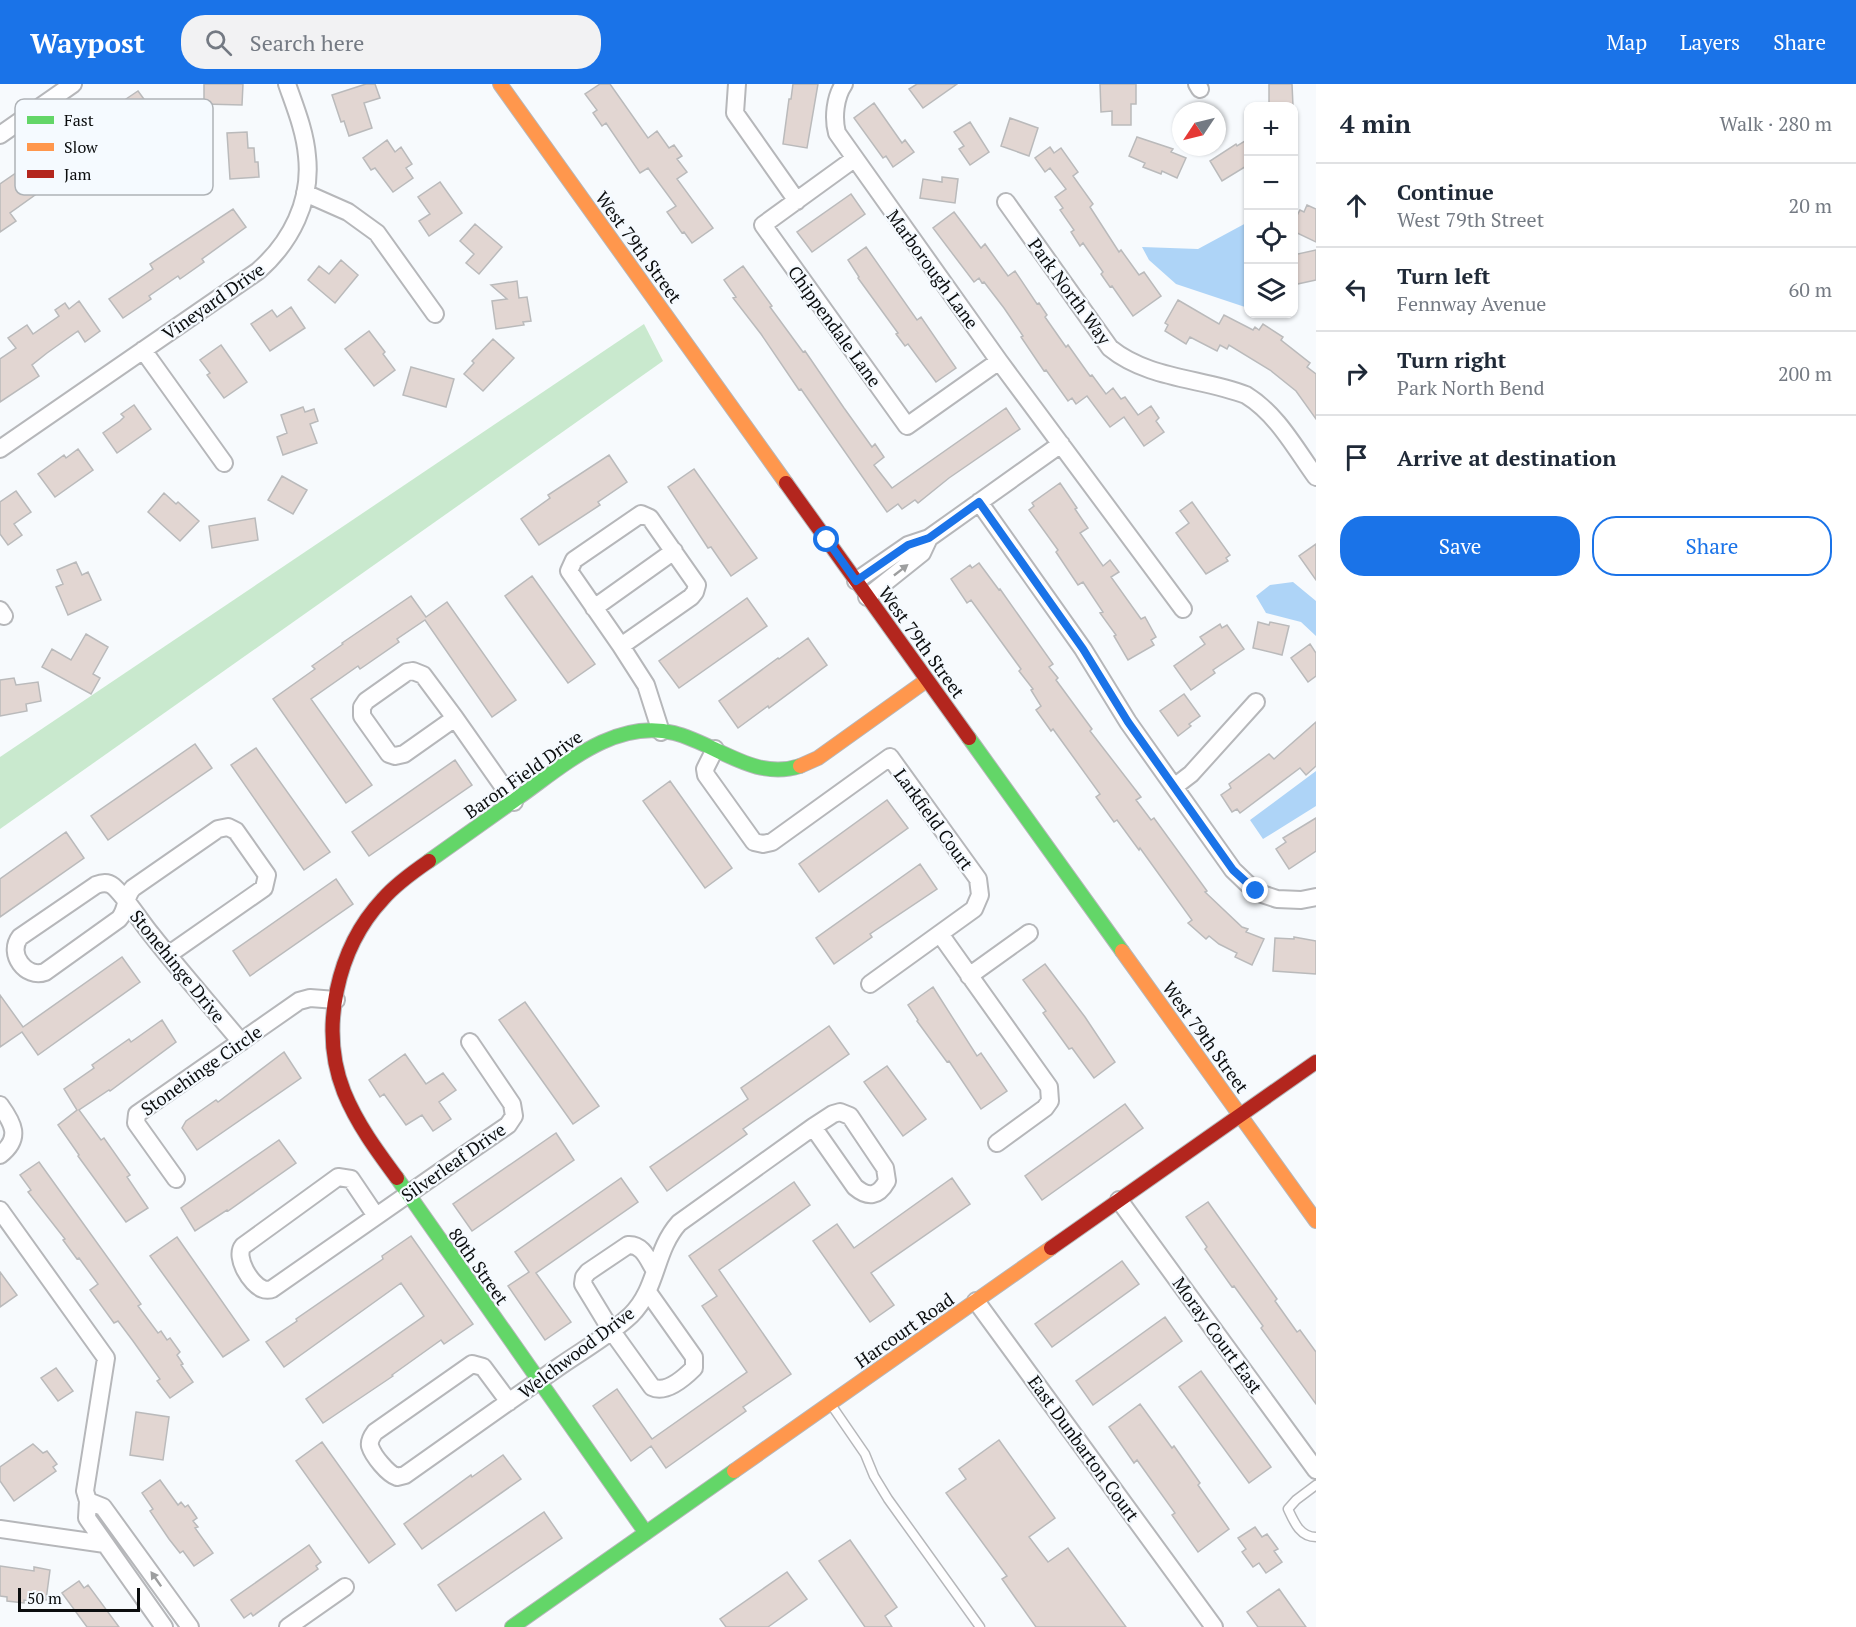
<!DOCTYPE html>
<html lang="en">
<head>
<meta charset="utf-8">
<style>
	body { margin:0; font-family:"PT Serif",serif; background:#f2f2f3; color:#1f2937 }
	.controls { position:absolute; right:18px; top:18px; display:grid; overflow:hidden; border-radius:12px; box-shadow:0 2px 4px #0004 }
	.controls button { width:54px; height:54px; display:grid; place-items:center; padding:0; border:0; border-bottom:2px solid #e0e1e3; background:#fff; color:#1f2937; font:30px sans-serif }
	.compass { position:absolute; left:1172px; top:18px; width:54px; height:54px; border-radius:50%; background:#fff; box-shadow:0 2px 4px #0004; rotate:235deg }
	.scale { position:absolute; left:18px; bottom:15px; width:122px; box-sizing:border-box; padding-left:6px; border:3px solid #0b0d0e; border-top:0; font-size:16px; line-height:21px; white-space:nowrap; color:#0b0d0e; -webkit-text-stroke:4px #f5faff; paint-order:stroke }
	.stop { position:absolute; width:18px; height:18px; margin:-14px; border:4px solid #1a73e8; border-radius:50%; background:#fff }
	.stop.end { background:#1a73e8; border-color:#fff; box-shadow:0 2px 6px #0008 }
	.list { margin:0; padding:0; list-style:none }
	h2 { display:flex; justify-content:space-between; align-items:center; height:78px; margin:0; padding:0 24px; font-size:26px }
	h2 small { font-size:20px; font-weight:400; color:#747a83 }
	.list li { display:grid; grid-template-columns:39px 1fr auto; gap:18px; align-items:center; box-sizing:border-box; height:84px; padding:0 24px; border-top:2px solid #e0e1e3 }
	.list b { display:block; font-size:22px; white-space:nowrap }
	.list p { margin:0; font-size:20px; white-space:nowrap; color:#747a83 }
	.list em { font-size:20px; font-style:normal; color:#747a83 }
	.actions { display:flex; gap:12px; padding:18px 24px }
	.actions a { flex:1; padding:14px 0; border:2px solid #1a73e8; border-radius:24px; text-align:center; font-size:21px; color:#1a73e8 }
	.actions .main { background:#1a73e8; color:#fff }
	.icon { flex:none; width:33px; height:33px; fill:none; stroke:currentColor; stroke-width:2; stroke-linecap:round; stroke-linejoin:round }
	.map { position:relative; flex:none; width:1316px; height:1543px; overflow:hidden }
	header { display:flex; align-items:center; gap:36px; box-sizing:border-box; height:84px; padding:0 30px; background:#1a73e8; color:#fff }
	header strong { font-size:28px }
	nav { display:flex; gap:33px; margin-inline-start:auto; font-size:21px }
	.search { width:420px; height:54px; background:#f2f2f3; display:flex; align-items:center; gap:15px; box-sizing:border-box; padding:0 21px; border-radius:24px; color:#747a83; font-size:22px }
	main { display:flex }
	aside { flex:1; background:#fff }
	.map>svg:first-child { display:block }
	.forest { fill:#c9e9ce }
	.water { fill:#aed4f7 }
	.building { fill:#e2d6d2; stroke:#bababb; stroke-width:1.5 }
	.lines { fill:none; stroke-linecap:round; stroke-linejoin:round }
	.lane-casing { stroke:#b6b7ba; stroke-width:11 }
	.street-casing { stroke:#b6b7ba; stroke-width:20 }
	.fast-casing { stroke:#b6b7ba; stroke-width:16 }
	.slow-casing { stroke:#b6b7ba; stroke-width:16 }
	.jam-casing { stroke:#b6b7ba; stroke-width:16 }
	.lane { stroke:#fefeff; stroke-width:8 }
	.street { stroke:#fefeff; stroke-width:16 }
	.fast { stroke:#63d668; stroke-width:14 }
	.slow { stroke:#ff974d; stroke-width:14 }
	.jam { stroke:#b3261e; stroke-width:14 }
	.oneway { fill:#9d9e9f }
	.route { stroke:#1a73e8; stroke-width:8 }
	.labels { text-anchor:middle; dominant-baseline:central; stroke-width:4.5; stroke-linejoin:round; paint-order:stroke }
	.street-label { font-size:18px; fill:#0b0d0e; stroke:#f5faff }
	.key { fill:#f5faff; stroke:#afb3b7; stroke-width:1.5 }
	.key-label { font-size:16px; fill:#0b0d0e }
</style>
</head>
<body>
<header>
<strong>Waypost</strong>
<div class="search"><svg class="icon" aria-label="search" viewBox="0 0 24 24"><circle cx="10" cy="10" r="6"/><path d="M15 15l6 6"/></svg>Search here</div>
<nav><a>Map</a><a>Layers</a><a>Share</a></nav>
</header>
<main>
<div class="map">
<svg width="1316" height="1543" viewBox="0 0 1316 1543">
	<rect width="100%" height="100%" fill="#f7fafd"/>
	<path class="forest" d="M644,240L663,277L0,745V673Z"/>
	<path class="water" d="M1248,138V224L1176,200L1149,176L1142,163L1198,165Z
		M1293,498L1316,517V552L1301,538L1266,529L1256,512L1270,501Z
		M1316,687V722L1263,755L1250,736Z"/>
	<path class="building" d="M204,0H243L242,21L204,20Z
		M366,0H375L380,14L364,19L372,44L349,52L344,37L341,38L332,11Z
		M600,0H610L648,54L657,47L669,64L674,61L682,72L677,75L687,88L677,95L713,144L692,159L684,148L682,149L667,128L676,122L648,84L640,89L606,39L602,42L593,29L597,26L585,10Z
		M793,0H818L807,64L783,60L789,15H791Z
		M917,0H957L923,24L909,5Z
		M1100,0H1136V20H1131V41H1112V27L1101,28Z
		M1269,0H1292L1293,22H1269Z
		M138,7L155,30L69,93L66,89L10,129L16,137L0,148V100L42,71L44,74L65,60L67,63L79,55L80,56L117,29L115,26L125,19L123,17Z
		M874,19L902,59L905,56L914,68L893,83L886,72L883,74L854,34Z
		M1010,34L1038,44L1029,72L1001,62Z
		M970,38L989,68L970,81L959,65L964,62L954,48Z
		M247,48L248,64H254L255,78H258L259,93L230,95L227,49Z
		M1137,53L1173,65L1171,68L1186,74L1177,94L1162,87L1161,90L1143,83L1145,79L1129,72Z
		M1248,55V81L1222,97L1210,77L1236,60L1237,62Z
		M387,56L395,68L401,63L412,80L406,84L413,94L393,108L375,84L371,86L363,74Z
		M1050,63L1054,69L1061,64L1078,88L1073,92L1093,120L1090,123L1119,168L1121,166L1139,191L1144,188L1161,212L1133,232L1112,202L1110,203L1101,190L1103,188L1083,159L1080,162L1071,148L1074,146L1060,126L1063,124L1055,113L1066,105L1050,84L1045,88L1035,74Z
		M942,93L958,95L955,119L920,114L923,95L942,98Z
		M440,98L462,129L429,152L419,137L430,130L418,113Z
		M851,110L865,130L812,168L797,148Z
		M1307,121L1316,125V158L1293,147V139L1300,126L1304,128Z
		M233,125L246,143L202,175L204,178L180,195L178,192L149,212L151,215L123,234L109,215L153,185L150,180Z
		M954,128L981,164L985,160L1008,192L1015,187L1037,220L1039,219L1047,231L1045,233L1066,263L1068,261L1090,292L1092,291L1106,310L1113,304L1121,315L1125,313L1138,331L1151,322L1159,334L1156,337L1164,348L1144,362L1124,333L1110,343L1087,312L1076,320L1072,314L1068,317L1046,286L1044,287L1021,253L1023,252L1004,224L984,198L982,199L979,194L974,198L933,144Z
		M475,140L502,163L479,190L466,179L474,170L460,157Z
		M866,163L917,236L921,233L956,284L936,298L908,260L905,262L896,250L898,249L858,194L859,193L848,176Z
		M1316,166V196L1293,201V171Z
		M341,176L358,191L335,219L308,196L319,182L329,190Z
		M743,182L772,222L770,223L803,268L805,267L844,324L872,363L875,360L884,373L874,381L892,404L1006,324L1020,345L949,394L918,419L915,416L902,425L898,420L887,428L801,305L799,306L761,250L733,214L736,213L724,196Z
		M517,197L519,214L527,213L531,237L523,238L524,241L496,245L492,217L507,215L491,201Z
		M1178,216L1219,240L1224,231L1253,246L1255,243L1259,246L1263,240L1283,253L1281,256L1310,279L1307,283L1316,290V335L1296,307L1270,286L1229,261L1227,265L1220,261L1217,267L1190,253L1186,260L1165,247L1168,241L1165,239Z
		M79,217L100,247L85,258L78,247L47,269L32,281L39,292L0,318V275L16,264L8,254L27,241L33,250L59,232L55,226L65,219L69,225Z
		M291,223L305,244L270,267L251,240L272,226L277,233Z
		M369,247L385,268L383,270L395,286L374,302L345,265Z
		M493,255L514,274L483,307L464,290L474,279L472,277Z
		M221,261L247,298L224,314L207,291L210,289L200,276Z
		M411,283L454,295L446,323L403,311Z
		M134,321L151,345L117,369L103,349L120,337L124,333L121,330Z
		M303,323L305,328L314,325L318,337L310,340L317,359L283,371L277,353L287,349L281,331Z
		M78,365L93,386L55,413L38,390L64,371L66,374Z
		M609,371L627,398L598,418L600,421L539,461L521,435L550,414L548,411Z
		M694,385L757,474L731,492L711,463L708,464L668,403Z
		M282,392L307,406L293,430L268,416Z
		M1060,399L1077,424L1075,425L1088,444L1080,449L1103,482L1110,476L1119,488L1111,493L1141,535L1145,533L1156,553L1151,556L1154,561L1128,576L1114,552L1116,551L1100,529L1103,528L1083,498L1078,501L1056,468L1058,466L1029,426L1034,422L1032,419Z
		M16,407L31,428L14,440L22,451L8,461L0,450V418Z
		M164,409L176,420L178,418L199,437L180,457L148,428Z
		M1192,418L1230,471L1226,474L1228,477L1206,490L1176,449L1189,439L1180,427Z
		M255,434L258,456L212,464L209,442Z
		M1316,460V496L1299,472Z
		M76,478L82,491L88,488L101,516L68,531L56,503L63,500L57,486Z
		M979,479L999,506L1000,505L1053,580L1049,583L1058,594L1056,596L1092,645L1090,647L1141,713L1136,716L1151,736L1154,734L1207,807L1205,808L1242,843L1248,845L1246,848L1264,855L1252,881L1235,873L1237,869L1219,860L1209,852L1206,855L1188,839L1192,836L1140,764L1139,766L1117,736L1114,738L1096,713L1100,710L1053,645L1051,647L1036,626L1041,622L1031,606L1033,605L1019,587L1021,585L971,516L967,519L951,495L970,481L972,484Z
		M532,492L595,580L568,599L505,512Z
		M411,512L426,533L447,518L516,616L492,633L425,536L397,555L399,558L360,585L358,582L311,615L372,701L346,719L273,615L315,585L312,582L343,560L342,559Z
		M747,514L767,542L679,604L659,577Z
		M1258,538L1269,541L1270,538L1289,542L1282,571L1253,564Z
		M1220,540L1222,544L1227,541L1244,565L1213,586L1215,589L1191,606L1174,582L1205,560L1200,553Z
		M86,550L108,563L93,590L100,594L91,610L42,583L52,565L71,576Z
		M808,554L827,581L769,624L768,622L738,644L719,617L778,574L779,575Z
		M1310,560L1316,569V592L1308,598L1291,574Z
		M14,594L16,601L38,598L41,617L26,620L27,627L0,632V596Z
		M1184,610L1200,632L1189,640L1191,642L1178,652L1160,627Z
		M1316,638V682L1306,691L1300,684L1240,729L1237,725L1232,728L1221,711L1231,704L1229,700L1269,670L1274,675Z
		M195,660L212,684L108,756L91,732Z
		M256,664L330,768L304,786L231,681Z
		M455,676L472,701L369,772L352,748Z
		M670,697L732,784L705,804L643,717Z
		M887,716L908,744L819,808L799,780Z
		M1316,734V767L1289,785L1276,765L1286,758L1283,754Z
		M66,748L84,774L0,833V795Z
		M920,780L937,805L870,850L872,853L834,880L816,854Z
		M336,795L353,820L250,892L233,867Z
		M1294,853L1316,857V890L1273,887L1275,854L1294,855Z
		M122,873L140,898L38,971L22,948L0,963V911L23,943Z
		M1045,880L1085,933L1115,978L1094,994L1072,964L1069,965L1043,929L1046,927L1023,896Z
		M933,903L977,972L981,969L1007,1007L981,1025L949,977L947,978L917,937L918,936L908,921Z
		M525,918L599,1022L573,1040L499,936Z
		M162,936L176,958L110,1007L109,1006L79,1026L101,1056L104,1054L130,1091L127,1093L148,1124L126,1138L78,1072L79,1071L58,1041L77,1026L64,1005L94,984L92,981L129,955L131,958Z
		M829,942L849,970L743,1045L747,1050L667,1107L650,1083L748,1015L741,1004Z
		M284,968L301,994L197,1066L182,1044L186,1037L216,1016L218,1018Z
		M405,970L426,1000L443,989L456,1006L439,1018L451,1035L433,1047L422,1031L406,1041L384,1010L380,1013L369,996Z
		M887,982L926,1035L903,1052L864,998Z
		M1125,1020L1143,1044L1042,1116L1025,1092Z
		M556,1049L574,1076L472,1147L453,1120Z
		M279,1056L296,1079L228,1127L227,1126L195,1147L181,1124Z
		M39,1078L141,1220L138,1222L158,1249L161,1247L167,1256L170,1254L180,1268L177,1271L183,1280L181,1281L193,1298L170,1314L157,1297L160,1295L133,1257L118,1237L114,1239L90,1206L98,1200L79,1174L77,1175L63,1156L65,1155L28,1108L31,1106L20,1091Z
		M621,1094L638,1118L536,1189L571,1238L545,1256L508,1202L529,1188L515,1168Z
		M952,1094L970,1120L871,1189L894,1221L870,1238L813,1157L837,1140L854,1164Z
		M794,1098L810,1121L719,1186L791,1290L743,1323L746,1327L666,1384L651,1362L631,1377L593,1322L617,1305L652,1355L747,1288L702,1222L717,1212L689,1172Z
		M1208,1118L1277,1215L1275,1217L1297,1248L1300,1246L1316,1268V1320L1261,1244L1263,1242L1234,1202L1232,1203L1205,1165L1207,1163L1186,1133Z
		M411,1152L473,1240L444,1260L441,1256L392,1291L393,1292L323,1339L306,1315L424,1232L401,1199L284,1283L266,1258L297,1237L296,1235L383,1175L382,1172Z
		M177,1153L249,1256L223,1273L150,1172Z
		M1122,1177L1139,1200L1052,1263L1035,1240Z
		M0,1188L17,1211L0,1223Z
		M1165,1233L1182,1257L1093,1321L1076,1297Z
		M56,1284L73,1307L58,1317L41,1294Z
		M1201,1287L1271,1383L1249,1399L1179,1303Z
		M1140,1320L1172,1364L1174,1362L1200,1399L1198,1401L1229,1445L1198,1468L1172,1431L1175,1429L1137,1376L1134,1379L1109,1343Z
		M136,1328L169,1333L163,1376L130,1371Z
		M999,1356L1055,1434L1029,1453L1048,1478L1068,1464L1126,1543H1036L1002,1495L1007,1492L946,1409L966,1395L959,1385Z
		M322,1358L395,1460L369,1479L296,1377Z
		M33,1360L43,1369L47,1367L57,1380L53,1383L56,1387L14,1417L0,1397V1383Z
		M503,1371L521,1395L422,1465L404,1440L471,1391L472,1393Z
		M160,1396L178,1421L181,1418L185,1423L188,1421L197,1434L193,1437L198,1443L195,1444L213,1469L194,1482L183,1467L180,1469L169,1455L150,1427L153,1425L142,1409Z
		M544,1428L562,1454L456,1527L438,1501Z
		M1255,1443L1262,1453L1267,1450L1278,1465L1274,1467L1282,1478L1266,1489L1259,1479L1253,1483L1242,1468L1246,1465L1238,1454Z
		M850,1456L897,1523L885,1532L892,1543H865L819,1477Z
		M309,1461L321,1478L316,1482L318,1485L253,1532L251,1529L244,1534L231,1516Z
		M0,1482L34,1487V1483L50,1486L46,1516L32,1514L31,1517L24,1516V1519L7,1517V1513L0,1512Z
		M787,1488L807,1515L768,1543H726L720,1535Z
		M79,1497L84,1504L88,1501L119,1543H87L62,1509Z
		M1279,1505L1306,1543H1258L1247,1528Z"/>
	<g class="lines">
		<defs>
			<path id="lane" d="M832,1322L865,1370L874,1392L888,1415L980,1543
				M1316,1401L1296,1416L1288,1425C1294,1438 1300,1453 1316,1453"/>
			<path id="street" d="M737,0L735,29L797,117
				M844,0C835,13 833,34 837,49L999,277L1183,525
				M1197,0L1200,5
				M0,51L73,0
				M854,75L763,141L907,342L999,277
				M305,109L348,128L377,149L435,230
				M1006,118L1110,264C1148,295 1201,294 1246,311C1277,330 1295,364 1316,393
				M143,266L224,379
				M0,365L258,187C291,158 312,117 307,72C305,47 295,23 287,0
				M979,418L1083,565L1128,638L1233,786L1256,808L1277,815L1301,816L1316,813
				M641,430L650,434L697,501L695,508L691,513L621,562L569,487L574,476Z
				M856,497L908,461L929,454L1061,360
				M867,513L922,469L929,454
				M594,524L674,467
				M0,526L4,532
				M621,562L646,601L661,648
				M413,587L423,591L455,634L404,670L395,672L389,670L362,632V623L366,617L407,588Z
				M455,634L514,718
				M715,665L705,685L706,691L754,758L763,760L772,758L890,673L978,795L980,811L974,825L870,900
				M1174,703L1191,690L1256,618
				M940,850L1049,1003L1050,1017L1045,1024L997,1059
				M168,871L264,804L267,791L236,747L228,743L218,745L133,804C124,813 128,825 119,835L45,888C26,895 7,870 20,853L96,801C101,799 108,798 113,802C124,811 141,838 151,850C180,887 211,922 241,958
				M969,892L1029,849
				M0,1021C13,1039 22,1054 0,1071
				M840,1028L850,1032L885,1084L887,1097C878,1113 868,1114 855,1103L813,1043L833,1030Z
				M176,1095L136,1039L137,1030L299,917L310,914L336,916
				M1119,1116L1316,1386
				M0,1126L106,1274L85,1407L88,1417L87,1434L164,1543
				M376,1132L351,1095L338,1093L243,1162C234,1173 251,1201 263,1205C265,1206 270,1206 272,1205C351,1150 429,1095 508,1041L514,1032L512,1020L470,958
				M648,1208L694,1273V1284C684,1294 666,1310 652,1303L611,1246L583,1200L584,1193L588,1188L628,1161C643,1160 648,1176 655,1187
				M976,1217L1214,1543
				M509,1318L483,1283L472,1280L375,1348C372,1352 369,1357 370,1362C373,1372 388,1390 397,1393L405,1391C457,1354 508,1318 560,1282C583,1266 610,1251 631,1231C658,1204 654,1167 679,1139L813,1043
				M88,1417L103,1423L190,1543
				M0,1445L105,1460
				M288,1543L345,1503"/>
			<path id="fast" d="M969,654L1122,867
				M429,777C459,756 489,734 519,713C563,682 615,634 674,649C717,660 754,697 800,682
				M397,1094L646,1449
				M512,1543L734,1387"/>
			<path id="slow" d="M500,0L786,399
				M800,682L818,674L927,596
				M1122,867L1316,1137
				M734,1387L1051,1164"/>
			<path id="jam" d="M786,399L969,654
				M397,1094C377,1067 357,1040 344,1008C319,945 337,864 383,815C396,800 413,788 429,777
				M1051,1164L1316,978"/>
		</defs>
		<use href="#lane" class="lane-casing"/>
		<use href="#street" class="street-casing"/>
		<use href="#fast" class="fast-casing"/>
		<use href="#slow" class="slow-casing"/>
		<use href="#jam" class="jam-casing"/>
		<use href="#lane" class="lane"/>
		<use href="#street" class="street"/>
		<use href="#fast" class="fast"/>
		<use href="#slow" class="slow"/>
		<use href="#jam" class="jam"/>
	</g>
	<defs><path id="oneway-solid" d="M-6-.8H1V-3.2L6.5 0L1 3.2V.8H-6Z" transform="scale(1.5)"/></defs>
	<g class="oneway">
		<use href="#oneway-solid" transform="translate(901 486) rotate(-38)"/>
		<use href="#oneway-solid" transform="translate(156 1495) rotate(-125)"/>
	</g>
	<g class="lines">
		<path class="route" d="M827,456L856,497L908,461L929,454L979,418L1083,565L1128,638L1233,786L1256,807"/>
	</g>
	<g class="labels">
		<g class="street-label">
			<text transform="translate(639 163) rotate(54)">West 79th Street</text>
			<text transform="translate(933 185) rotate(54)">Marborough Lane</text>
			<text transform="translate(1070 207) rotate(54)">Park North Way</text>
			<text transform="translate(213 217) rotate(-35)">Vineyard Drive</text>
			<text transform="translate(835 242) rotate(54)">Chippendale Lane</text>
			<text transform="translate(922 558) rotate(54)">West 79th Street</text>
			<text transform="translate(523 690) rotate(-35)">Baron Field Drive</text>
			<text transform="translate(934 735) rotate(54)">Larkfield Court</text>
			<text transform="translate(178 882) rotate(51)">Stonehinge Drive</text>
			<text transform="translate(1206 953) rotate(54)">West 79th Street</text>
			<text transform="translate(201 986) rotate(-35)">Stonehinge Circle</text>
			<text transform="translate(453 1078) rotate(-35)">Silverleaf Drive</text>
			<text transform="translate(479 1182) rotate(55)">80th Street</text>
			<text transform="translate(904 1246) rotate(-35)">Harcourt Road</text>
			<text transform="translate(1218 1251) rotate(54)">Moray Court East</text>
			<text transform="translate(576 1268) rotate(-37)">Welchwood Drive</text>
			<text transform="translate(1084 1364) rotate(54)">East Dunbarton Court</text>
		</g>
	</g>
	<rect x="15" y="15" width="198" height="96" rx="9" class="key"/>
	<rect x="27" y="32" width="27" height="8" fill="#63d668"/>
	<rect x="27" y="59" width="27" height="8" fill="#ff974d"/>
	<rect x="27" y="86" width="27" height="8" fill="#b3261e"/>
	<g class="key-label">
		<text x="64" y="42">Fast</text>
		<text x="64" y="69">Slow</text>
		<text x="64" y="96">Jam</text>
	</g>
</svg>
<div class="controls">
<button>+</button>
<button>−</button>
<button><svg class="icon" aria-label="locate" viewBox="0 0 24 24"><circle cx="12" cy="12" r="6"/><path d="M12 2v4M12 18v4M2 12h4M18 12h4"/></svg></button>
<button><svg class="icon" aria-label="layers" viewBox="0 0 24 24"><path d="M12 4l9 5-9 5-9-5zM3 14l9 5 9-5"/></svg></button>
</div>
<svg class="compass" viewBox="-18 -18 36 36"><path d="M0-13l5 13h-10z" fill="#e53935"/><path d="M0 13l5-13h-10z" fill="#747a83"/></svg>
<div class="scale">50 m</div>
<div class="stop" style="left:827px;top:456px"></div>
<div class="stop end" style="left:1256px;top:807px"></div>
</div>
<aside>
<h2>4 min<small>Walk · 280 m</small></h2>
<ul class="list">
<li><svg class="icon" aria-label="ahead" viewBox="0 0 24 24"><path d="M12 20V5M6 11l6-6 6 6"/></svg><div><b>Continue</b><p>West 79th Street</p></div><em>20 m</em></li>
<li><svg class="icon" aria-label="left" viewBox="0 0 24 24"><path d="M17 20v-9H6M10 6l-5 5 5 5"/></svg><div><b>Turn left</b><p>Fennway Avenue</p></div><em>60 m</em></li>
<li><svg class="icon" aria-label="right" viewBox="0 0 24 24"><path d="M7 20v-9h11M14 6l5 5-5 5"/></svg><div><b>Turn right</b><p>Park North Bend</p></div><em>200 m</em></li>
<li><svg class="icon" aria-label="arrive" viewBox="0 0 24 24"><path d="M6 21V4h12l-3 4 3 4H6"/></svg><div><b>Arrive at destination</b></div></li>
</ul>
<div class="actions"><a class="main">Save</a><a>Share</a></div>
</aside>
</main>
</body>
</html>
